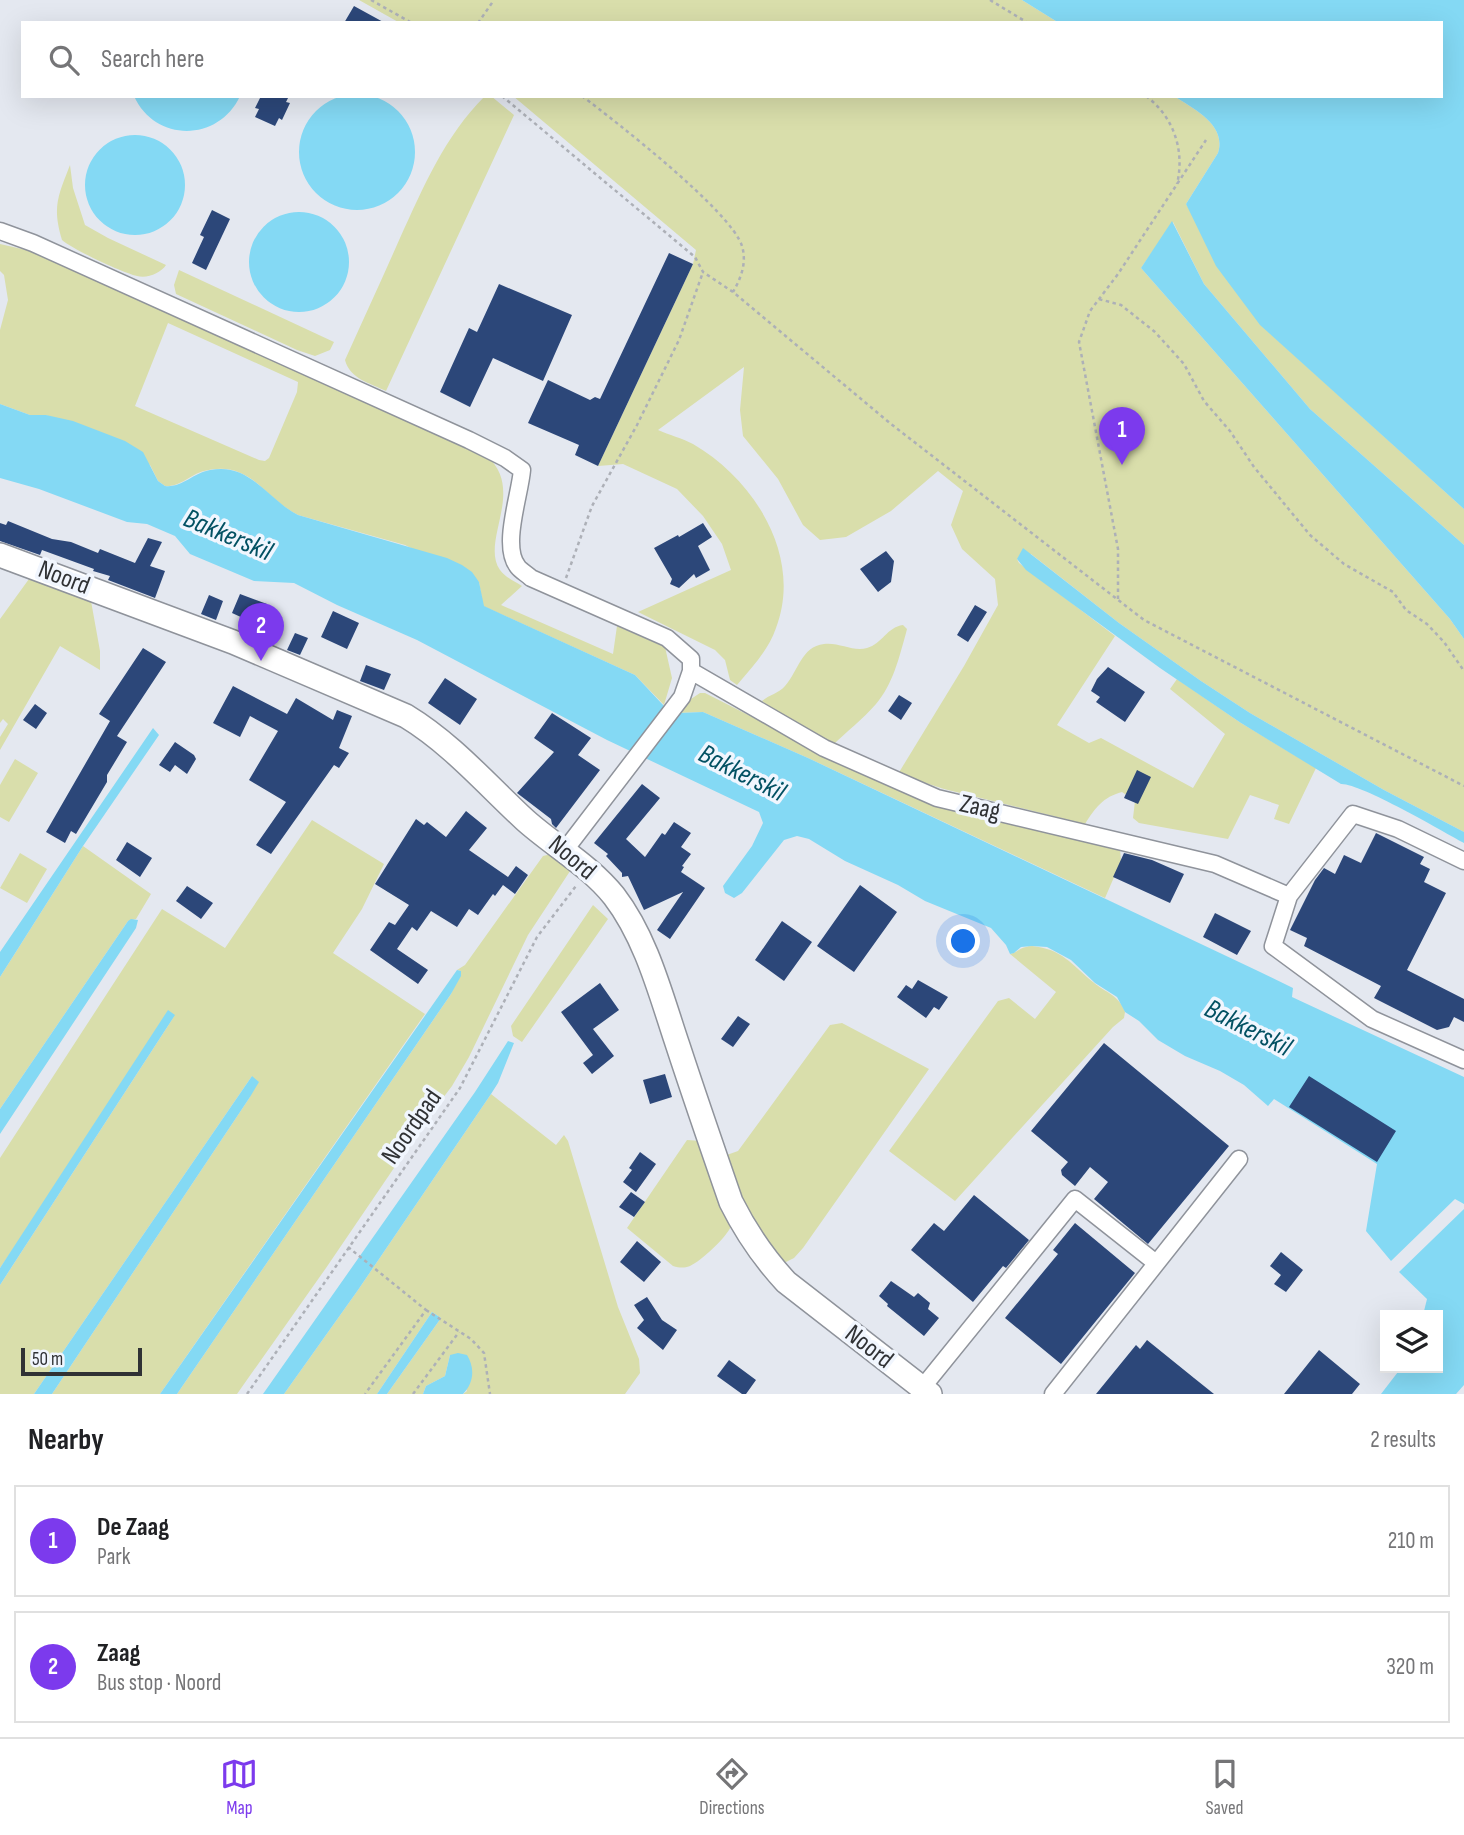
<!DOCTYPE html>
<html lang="en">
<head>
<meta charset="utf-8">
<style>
	body { margin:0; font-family:"Sofia Sans Condensed",sans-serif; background:#f2f2f2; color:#202124 }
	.controls { position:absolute; right:21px; bottom:21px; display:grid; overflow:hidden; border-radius:0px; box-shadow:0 7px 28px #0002 }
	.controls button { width:63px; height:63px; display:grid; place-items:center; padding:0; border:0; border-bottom:2px solid #e0e0e0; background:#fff; color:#202124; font:35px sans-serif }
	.scale { position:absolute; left:21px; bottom:18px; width:121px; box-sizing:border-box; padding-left:7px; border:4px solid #303235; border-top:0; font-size:19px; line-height:24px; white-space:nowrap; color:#303235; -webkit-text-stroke:5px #f1f6fe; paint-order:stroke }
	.you { position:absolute; left:964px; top:942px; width:24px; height:24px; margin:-18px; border:5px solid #fff; border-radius:50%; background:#1a73e8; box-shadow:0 0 0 10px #1a73e833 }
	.badge { display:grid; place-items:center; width:46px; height:46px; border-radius:50%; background:#7c3aed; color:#fff; font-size:23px; font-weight:700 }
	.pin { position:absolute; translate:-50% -58px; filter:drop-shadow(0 2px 4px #0008) }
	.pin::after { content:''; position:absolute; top:37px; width:24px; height:21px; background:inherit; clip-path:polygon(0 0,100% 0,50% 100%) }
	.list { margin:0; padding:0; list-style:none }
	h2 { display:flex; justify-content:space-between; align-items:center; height:91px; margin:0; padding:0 28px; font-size:30px }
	h2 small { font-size:23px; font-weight:400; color:#757577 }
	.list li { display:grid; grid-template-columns:46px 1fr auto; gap:21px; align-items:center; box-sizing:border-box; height:112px; margin:0 14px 14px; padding:0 14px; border:2px solid #e0e0e0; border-radius:0px }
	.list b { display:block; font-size:26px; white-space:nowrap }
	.list p { margin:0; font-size:23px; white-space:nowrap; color:#757577 }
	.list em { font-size:23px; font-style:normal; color:#757577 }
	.icon { flex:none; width:38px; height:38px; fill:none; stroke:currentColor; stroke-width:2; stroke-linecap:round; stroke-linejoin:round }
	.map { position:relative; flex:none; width:1464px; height:1394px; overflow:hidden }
	.search { position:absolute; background:#fff; box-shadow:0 7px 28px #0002; left:21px; right:21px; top:21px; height:77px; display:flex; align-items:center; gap:18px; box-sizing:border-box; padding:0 24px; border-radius:0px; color:#757577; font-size:26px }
	.sheet { height:343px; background:#fff }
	nav { display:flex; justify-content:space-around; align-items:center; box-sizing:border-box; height:98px; border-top:2px solid #e0e0e0; background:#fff; font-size:19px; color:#757577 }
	nav a { display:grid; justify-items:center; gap:4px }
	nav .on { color:#7c3aed }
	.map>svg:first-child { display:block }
	.green { fill:#d9deab; fill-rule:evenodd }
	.water { fill:#84d9f4 }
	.building { fill:#2c4779 }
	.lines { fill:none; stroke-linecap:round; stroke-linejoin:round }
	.street-casing { stroke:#8f939b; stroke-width:19 }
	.secondary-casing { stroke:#8f939b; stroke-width:26 }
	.path { stroke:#adb0b7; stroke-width:2.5; stroke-dasharray:3.5 3.5; stroke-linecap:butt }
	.street { stroke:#fff; stroke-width:16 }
	.secondary { stroke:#fff; stroke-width:23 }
	.labels { text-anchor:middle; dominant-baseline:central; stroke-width:7; stroke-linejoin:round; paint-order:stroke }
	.street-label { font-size:26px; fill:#303235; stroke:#f1f6fe }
	.water-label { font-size:28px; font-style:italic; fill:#035163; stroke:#f1f6fe }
</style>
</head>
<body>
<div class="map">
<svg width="1464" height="1394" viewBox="0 0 1464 1394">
	<rect width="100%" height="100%" fill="#e4e8f0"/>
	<path class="green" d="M359,0H1022L1059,23H400Z
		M485,96H491L514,115L386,391C370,383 350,379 345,360C363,320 382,279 400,238C424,186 444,137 485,96Z
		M513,96H1174C1194,109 1227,125 1218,153L1186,204L1261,325L1464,509V545L1310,409L1204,284L1173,222L1141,268L1450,619L1464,639V832L1384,790L1250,713L1201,681L1119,623L1031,554L1017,559L1019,563L1115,636L1057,725L1089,743L1101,738L1193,788L1225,734L1170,689L1177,679L1241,723L1316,768L1289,824L1274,819L1279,805L1250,795L1228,839L1139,823L1133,818L1135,801L1122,792C1103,797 1095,808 1085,824L944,789L898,774L964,666L998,605L995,579L962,549L951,525L963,491L938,471L891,511L846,537L820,540L803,525L778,479L743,436L740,410L744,367L658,430C669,435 682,438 693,444C755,480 803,557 776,628C768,651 752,667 737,685L730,680L725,660L715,650L638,612L731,570L722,544L703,516L677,489L623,464L598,466L693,264L696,250Z
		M70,165L73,188L85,225L108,238L166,265C161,273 147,279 137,276C123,273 72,249 62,240C52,207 58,196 70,165Z
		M0,244L35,252L487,456C526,491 480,541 500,570C505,577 514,581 522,586L501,605L613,654L617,626L665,647L672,678L664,705L635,675L483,606L479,582L405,545L298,515C263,497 250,459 204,471C189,475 181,487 165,486L158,481L150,465L46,415H30L0,404V330L8,300L4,275L0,271ZM168,323L298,382L297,392L269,458L265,461L259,460L135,406Z
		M179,270L334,342L330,350L315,356L297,350L176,294L174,285Z
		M29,579L91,601L100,651V670L60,646L0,750V737L8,724L3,719L0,723V619Z
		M903,625L907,629L906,633C899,658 893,684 876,704C863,719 846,732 832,746L800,729L762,701C769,695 779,693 785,686C799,670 801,647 824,644C839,642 853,652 867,648C882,644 887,627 903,625Z
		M700,693H705L811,747L1062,835L1120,849L1121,861L1105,898L808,758L703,712L679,713L685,703Z
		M15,759L38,773L9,822L0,817V785Z
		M312,820L384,864L362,909L333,953L425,1014L160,1394H52L250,1097L252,1076L34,1394H0V1285L175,1015L0,1268V1158L162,909L225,948Z
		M83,846L151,894L136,919L128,921L0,1109V977Z
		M560,852L576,862L528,935L469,1057L452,1086L430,1115L326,1268L237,1394H177L451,994L461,971L457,970L465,965L543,856Z
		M20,853L47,869L27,903L0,888Z
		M593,905L608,919L522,1042L513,1036L511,1026Z
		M1032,946C1062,949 1071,964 1093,982C1106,993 1119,995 1125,1012L1124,1018L1113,1027L955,1201L889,1151L998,1001L1009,998L1035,1019L1056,992L1010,954C1019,952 1019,947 1032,946Z
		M842,1023L929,1069L803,1248L794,1258L784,1263L749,1221L724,1156L738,1151L830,1025Z
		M491,1094L556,1145L564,1135L568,1141L618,1307L639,1359L640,1373L625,1394H463L467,1391L450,1355L445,1376L426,1386L423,1394H387L441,1318L432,1312L377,1394H284L358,1290Z
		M687,1140L701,1141L731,1226C727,1237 701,1261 690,1266C684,1268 680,1268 673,1266L627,1228Z"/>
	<path class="water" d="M1022,0H1464V509L1260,325L1216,266L1186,204L1218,153C1227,125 1194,109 1174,96H1441V23H1059Z
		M299 152a58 58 0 1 1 116 0a58 58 0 1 1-116 0Z
		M134,96H240C219,142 155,143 134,96Z
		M85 185a50 50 0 1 1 100 0a50 50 0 1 1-100 0Z
		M249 262a50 50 0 1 1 100 0a50 50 0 1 1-100 0Z
		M1172,221L1204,284L1310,409L1464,545V639L1450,619L1141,268Z
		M0,404L30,415H46L73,421L125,441L143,452L158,481L165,486C182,488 193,473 210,470C250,462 267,499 298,515L447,558L462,565L472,572L479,582L484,606L635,675L664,706L679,713L703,712L808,758L1258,971L1293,988L1292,997L1464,1077V1204L1455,1199L1391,1261L1366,1231L1377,1164L1274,1099L1268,1106L1244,1085L1220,1071L1185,1056L1158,1040L1139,1021L1125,1012L1117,997L1095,983L1071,960L1047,947L1032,946L1021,947L1014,953L1010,954L1006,945L991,928L925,901L898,885L845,861L809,839L797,836L784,840L742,893L734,898L725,893L723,886L752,846L763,823L759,812L607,740L417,640L337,605L294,583L254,581L190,554L175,536L147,524L127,522L39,489L0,478Z
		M1023,548L1119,623L1201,681L1250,713L1384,790L1464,832V843C1442,831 1360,783 1341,784L1241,723L1160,668L1026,570L1017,559Z
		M153,728L159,735L83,846L0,977V952Z
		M131,919L138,920L136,928L0,1134V1109L128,921Z
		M457,970L461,971V976L451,994L177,1394H160Z
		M168,1010L175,1015L0,1285V1268Z
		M508,1041L514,1043L498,1083L491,1094L358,1290L284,1394H263L475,1092Z
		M252,1076L259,1082L250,1097L52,1394H34Z
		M1464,1209V1385L1456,1394H1381L1401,1368H1438V1315H1423L1427,1299L1399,1272Z
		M432,1312L441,1318L387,1394H377Z
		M458,1353L467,1355C475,1368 474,1383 463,1394H423L426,1386L445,1376L450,1355Z"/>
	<path class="building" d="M354,6L385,23H344Z
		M261,96H289L286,102L290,103L282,120L279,118L275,126L255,117L259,109L255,108Z
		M212,210L230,219L206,270L192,263L204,237L200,235Z
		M669,253L693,264L598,466L575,455L579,445L528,423L548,380L590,400L595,397L600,399Z
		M499,284L572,315L543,381L493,358L470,407L440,392L469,328L477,332Z
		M8,521L52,539L71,542L98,553L100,549L135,563L148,538L162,542L150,566L165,571L155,598L108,580L110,576L93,571L94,569L42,550L40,555L0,541V523L6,525Z
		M703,523L712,537L698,546L710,570L696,578L694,574L679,588L670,584L672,579L654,548L678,535L679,537Z
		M886,551L894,561L891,582L878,592L860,569Z
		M240,594L267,604L258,625L232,613Z
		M209,595L223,601L216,620L201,614Z
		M975,605L987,612L968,642L957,635Z
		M333,611L359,623L347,649L321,637Z
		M295,633L308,638L300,655L287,650Z
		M143,648L166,662L117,736L127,742L107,775V782L76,834L71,831L65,843L46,832L110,721L99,714Z
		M366,665L391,674L384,690L360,681Z
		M1108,667L1145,692L1125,722L1096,702L1100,697L1091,691L1097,679Z
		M445,678L477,699L460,725L428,703Z
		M233,686L287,714L296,698L333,720L337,710L352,716L339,748L349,753L339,768L334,765L271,854L256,845L286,802L249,780L278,731L250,716L240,737L213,723Z
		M899,695L912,703L901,720L888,711Z
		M35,704L47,713L36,729L23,720Z
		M552,713L591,738L578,755L600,770L556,828L552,824L551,819L517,793L554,752L534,738Z
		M175,742L194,755L196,759L187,774L175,765L170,772L159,765Z
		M1137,770L1151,777L1138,804L1124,798Z
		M642,784L660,798L626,839L645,857L662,833L665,835L674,822L691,833L681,847L691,854L682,866L684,867L681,872L705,888L670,939L657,930L683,892L644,910L628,876L622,877V873L606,856L608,854L594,843Z
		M466,811L487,828L469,850L508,877L516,866L528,875L515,894L503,885L495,896L493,894L478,915L469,909L457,927L431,911L417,931L412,927L397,949L428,970L418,984L370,950L389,922L395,925L409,905L375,884L416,819L424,825L427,822L446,837Z
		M1376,833L1424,857L1420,864L1430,869L1424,882L1446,893L1407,970L1464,999V1022L1454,1017L1449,1027L1437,1030L1374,998L1381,986L1304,946L1307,938L1290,930L1315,880L1324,868L1335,874L1344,855L1361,863Z
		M127,842L152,858L140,877L116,860Z
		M1124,853L1152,860L1184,874L1170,903L1113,877Z
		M860,885L897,912L854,972L817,946Z
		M187,886L213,903L201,919L176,901Z
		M1215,913L1251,931L1237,955L1203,937Z
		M782,921L812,942L784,981L755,960Z
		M918,980L948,997L939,1010L934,1007L926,1018L897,997L906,985L912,989Z
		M600,983L619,1010L593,1029L614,1056L592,1074L583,1063L593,1055L561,1012Z
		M738,1016L750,1024L733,1047L721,1039Z
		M1104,1043L1229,1146L1148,1244L1094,1199L1108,1182L1090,1167L1075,1186L1062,1175L1061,1170L1068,1162L1031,1131Z
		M665,1074L672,1097L650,1104L643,1080Z
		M1309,1076L1396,1131L1377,1162L1289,1107Z
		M640,1152L656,1164L636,1192L623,1182L632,1170L629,1168Z
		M631,1192L645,1202L634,1217L619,1207Z
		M974,1195L1029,1240L1006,1268L1003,1266L973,1302L911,1250L934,1223L944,1231Z
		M1075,1223L1135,1273L1061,1364L1005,1318L1058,1254L1053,1250Z
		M637,1241L661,1262L644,1282L620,1262Z
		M1281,1252L1303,1270L1286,1292L1274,1284L1281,1275L1270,1266Z
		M891,1281L914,1297L918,1293L930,1303L928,1309L939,1318L924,1336L887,1306L888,1304L879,1296Z
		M647,1297L662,1320L677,1330L663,1350L637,1328L644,1320L634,1305Z
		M1147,1340L1194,1378L1214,1394H1096L1136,1345L1140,1349Z
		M1319,1350L1360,1384L1352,1394H1284Z
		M729,1360L756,1380L746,1394H742L717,1376Z"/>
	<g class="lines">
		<defs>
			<path id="street" d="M0,231L33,243L469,440L505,458L522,470C520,495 501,547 518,567C521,571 527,574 531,578L667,638L691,659V671L682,697L565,850
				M691,671L824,748L937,798L1215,864L1289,896
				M1464,861L1398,829L1353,814L1289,896L1273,946L1372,1019L1464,1060
				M922,1388L1075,1199L1156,1263
				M1053,1394L1239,1159"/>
			<path id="secondary" d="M0,555L233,642L406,716C452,744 486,784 525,820C554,846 589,865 614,896C647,939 661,996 678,1046C695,1098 713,1150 731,1202C746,1232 763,1257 786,1282L930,1394"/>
		</defs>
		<use href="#street" class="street-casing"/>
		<use href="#secondary" class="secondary-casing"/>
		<path class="path" d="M371,0L412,23
			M990,0L1028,23
			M478,23L494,0
			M502,96L695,257L703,272L733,292L891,424L1144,620L1464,786
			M582,96C615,121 731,211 742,246C747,263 741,278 733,292
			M1146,96C1174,117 1185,151 1177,184
			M1099,299L1121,305L1155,332L1184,364L1204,401L1230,431L1254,467L1310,535L1344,564L1393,592L1406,610L1427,624L1444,642L1464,671
			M566,578L592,506L637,425L679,340L703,272
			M1118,599V549L1079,342L1090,311L1118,274L1206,140
			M348,1247L426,1310L365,1394
			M426,1310L471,1339L484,1353L490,1394
			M247,1394L460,1088L537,937L576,886
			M413,1394L459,1332"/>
		<use href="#street" class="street"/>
		<use href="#secondary" class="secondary"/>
	</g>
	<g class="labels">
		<g class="street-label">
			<text transform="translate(64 578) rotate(21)">Noord</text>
			<text transform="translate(980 808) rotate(13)">Zaag</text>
			<text transform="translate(572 858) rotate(40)">Noord</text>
			<text transform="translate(412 1127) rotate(-55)">Noordpad</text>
			<text transform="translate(869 1347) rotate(38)">Noord</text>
		</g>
		<g class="water-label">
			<text transform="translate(228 535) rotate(23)">Bakkerskil</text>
			<text transform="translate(742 773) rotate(27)">Bakkerskil</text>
			<text transform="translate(1248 1028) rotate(27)">Bakkerskil</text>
		</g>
	</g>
</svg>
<div class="controls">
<button><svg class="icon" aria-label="layers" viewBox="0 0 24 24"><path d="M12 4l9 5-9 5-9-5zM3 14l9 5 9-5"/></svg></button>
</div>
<div class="scale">50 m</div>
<div class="you"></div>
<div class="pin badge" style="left:1122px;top:465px">1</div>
<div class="pin badge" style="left:261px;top:661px">2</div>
<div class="search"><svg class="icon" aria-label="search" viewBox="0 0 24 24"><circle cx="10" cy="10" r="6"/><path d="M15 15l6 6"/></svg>Search here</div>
</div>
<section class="sheet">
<h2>Nearby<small>2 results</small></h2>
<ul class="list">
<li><span class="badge">1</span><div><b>De Zaag</b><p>Park</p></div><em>210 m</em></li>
<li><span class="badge">2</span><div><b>Zaag</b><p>Bus stop · Noord</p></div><em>320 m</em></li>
</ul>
</section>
<nav>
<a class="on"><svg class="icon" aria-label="map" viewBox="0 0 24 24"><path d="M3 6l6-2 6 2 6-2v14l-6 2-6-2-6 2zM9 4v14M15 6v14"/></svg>Map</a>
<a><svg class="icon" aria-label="directions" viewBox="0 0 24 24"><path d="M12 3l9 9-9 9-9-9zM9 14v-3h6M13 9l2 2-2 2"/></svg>Directions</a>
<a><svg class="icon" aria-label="saved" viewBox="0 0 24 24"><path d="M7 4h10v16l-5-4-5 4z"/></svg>Saved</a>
</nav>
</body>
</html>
